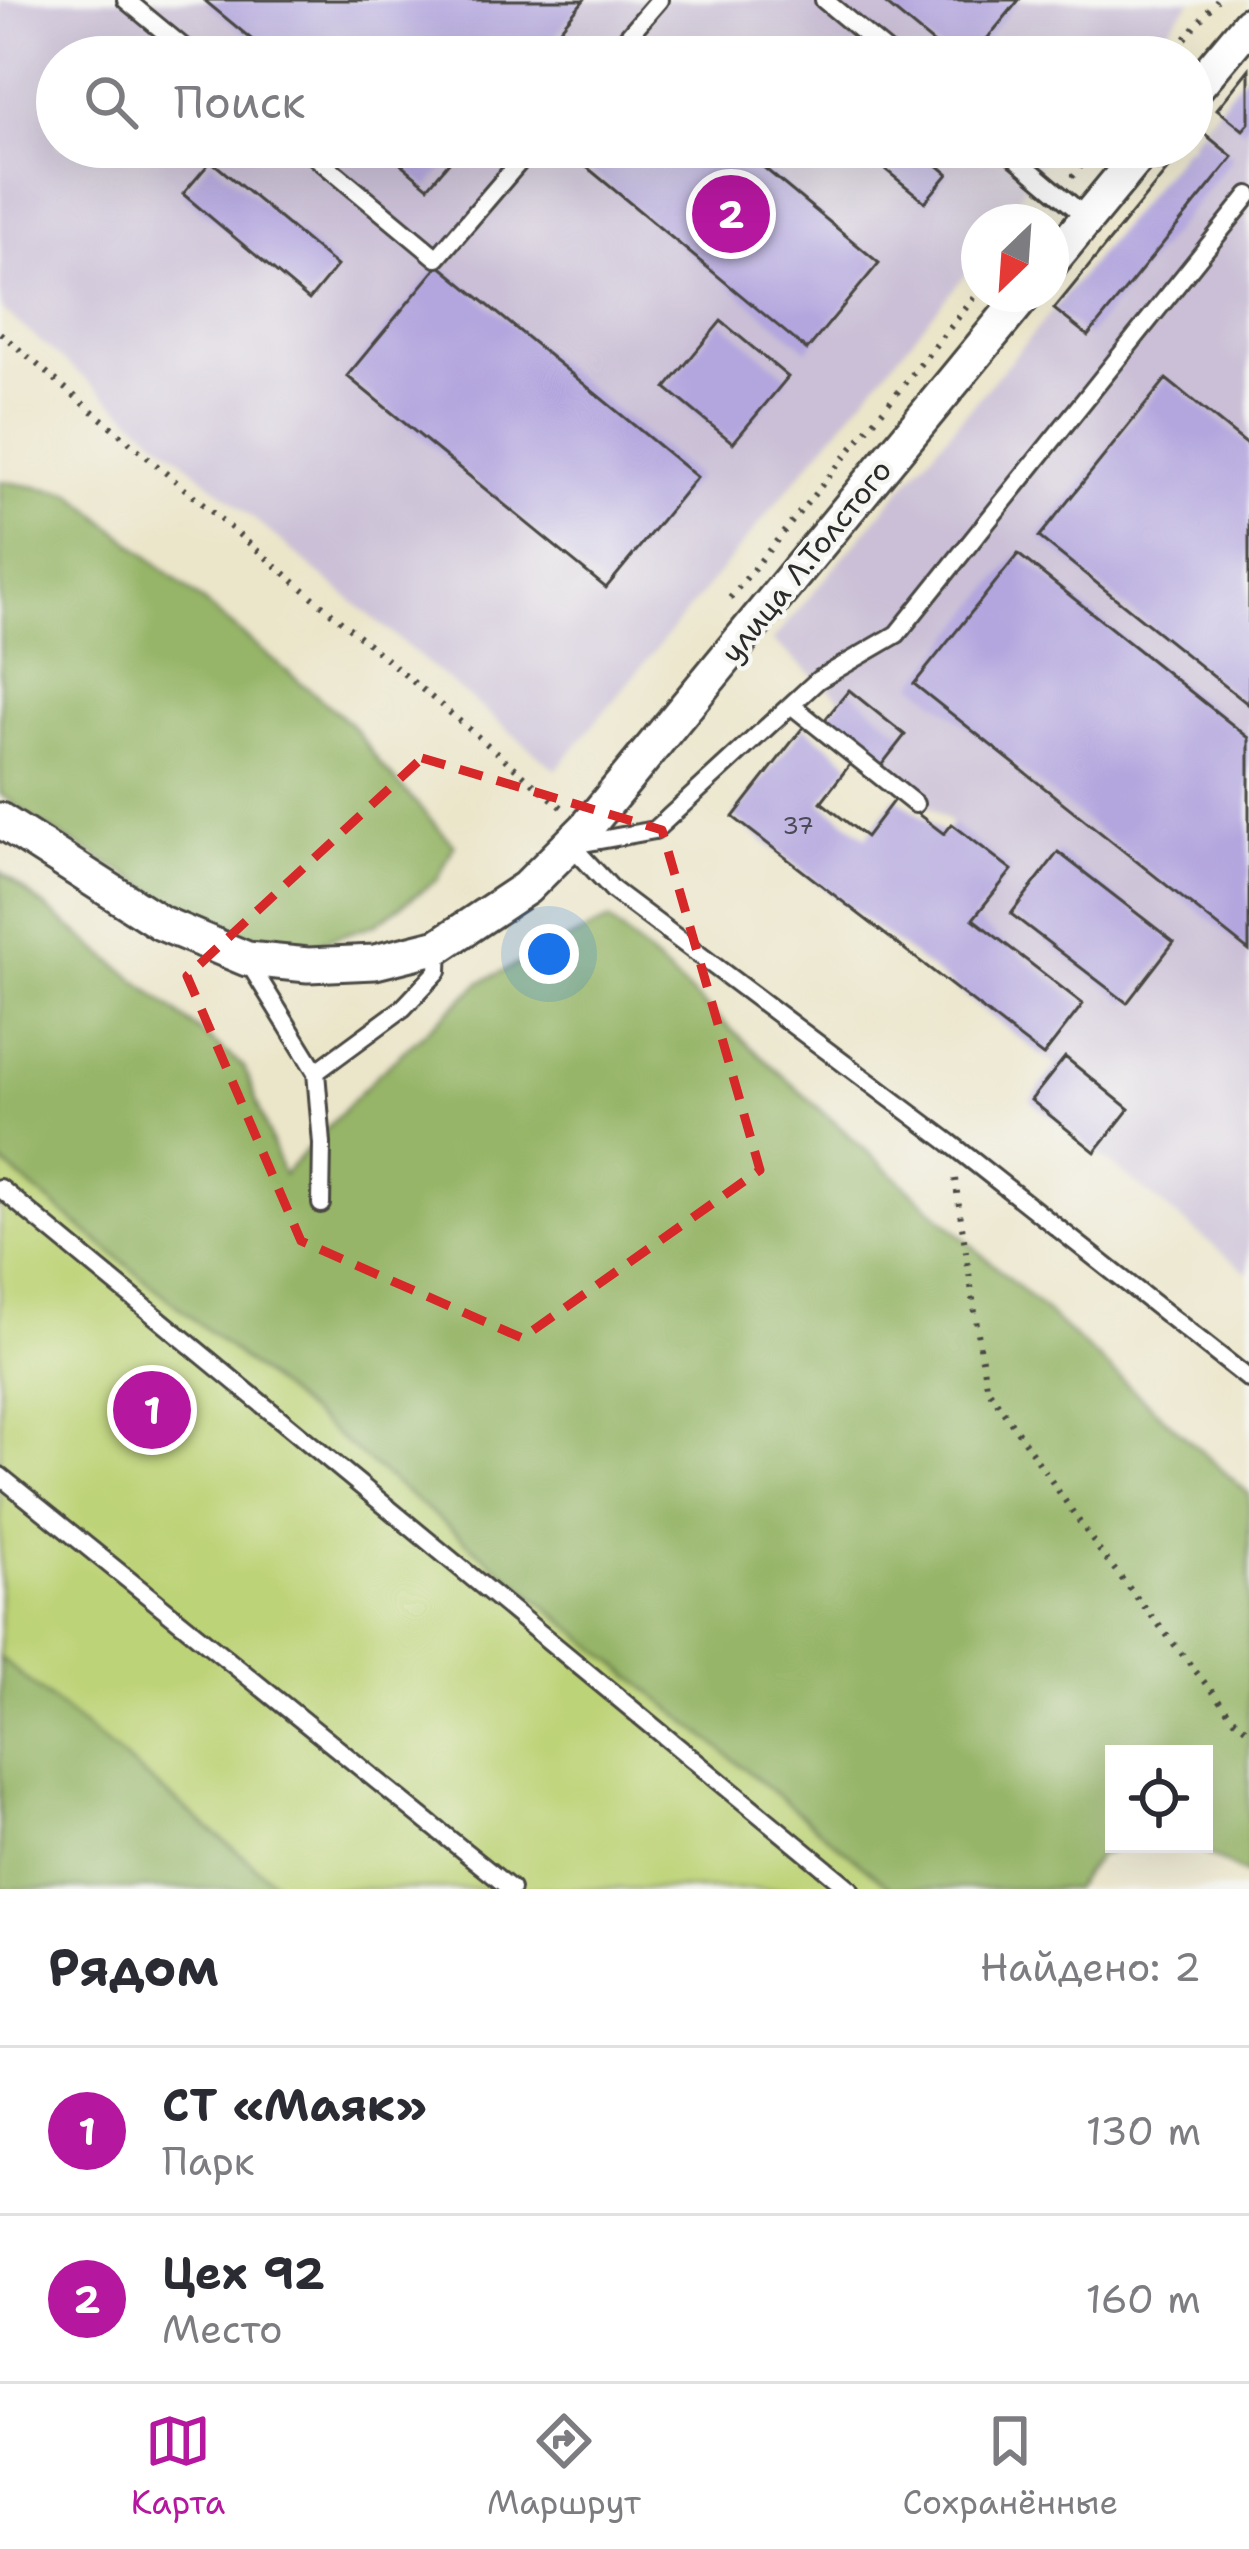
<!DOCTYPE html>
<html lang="ru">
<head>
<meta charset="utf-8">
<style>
	body { margin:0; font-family:"Shantell Sans",sans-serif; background:#f2f2f3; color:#2b2b33 }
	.controls { position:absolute; right:36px; bottom:36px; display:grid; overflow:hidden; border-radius:0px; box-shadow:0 12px 48px #0002 }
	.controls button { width:108px; height:108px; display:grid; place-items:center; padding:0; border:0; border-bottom:3px solid #e1e1e2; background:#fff; color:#2b2b33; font:60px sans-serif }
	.compass { position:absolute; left:961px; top:204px; width:108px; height:108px; border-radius:50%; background:#fff; box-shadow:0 12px 48px #0002; rotate:205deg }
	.you { position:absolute; left:549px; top:954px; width:42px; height:42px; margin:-30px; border:9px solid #fff; border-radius:50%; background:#1a73e8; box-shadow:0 0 0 18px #1a73e833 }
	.badge { display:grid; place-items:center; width:78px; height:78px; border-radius:50%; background:#b5179e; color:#fff; font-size:39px; font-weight:700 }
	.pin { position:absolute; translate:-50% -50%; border:6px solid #fff; box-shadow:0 3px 12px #0006 }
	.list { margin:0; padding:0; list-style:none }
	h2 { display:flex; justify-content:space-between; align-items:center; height:156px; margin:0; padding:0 48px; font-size:51px }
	h2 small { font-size:39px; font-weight:400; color:#7c7c81 }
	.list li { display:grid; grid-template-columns:78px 1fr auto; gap:36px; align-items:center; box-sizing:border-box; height:168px; padding:0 48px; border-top:3px solid #e1e1e2 }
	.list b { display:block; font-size:45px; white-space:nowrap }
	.list p { margin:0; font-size:39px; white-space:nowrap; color:#7c7c81 }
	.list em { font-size:39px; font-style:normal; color:#7c7c81 }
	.icon { flex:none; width:66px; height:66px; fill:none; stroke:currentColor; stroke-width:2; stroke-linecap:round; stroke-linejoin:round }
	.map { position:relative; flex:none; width:1249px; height:1889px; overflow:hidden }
	.search { position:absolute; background:#fff; box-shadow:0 12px 48px #0002; left:36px; right:36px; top:36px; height:132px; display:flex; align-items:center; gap:30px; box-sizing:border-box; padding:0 42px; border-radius:66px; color:#7c7c81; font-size:45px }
	.sheet { height:492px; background:#fff }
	nav { display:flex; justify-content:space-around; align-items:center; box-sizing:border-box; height:168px; border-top:3px solid #e1e1e2; background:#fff; font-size:33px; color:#7c7c81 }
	nav a { display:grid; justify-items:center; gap:6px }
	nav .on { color:#b5179e }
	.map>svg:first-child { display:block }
	.industrial { fill:#cabfd6 }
	.green { fill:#bdd377; stroke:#747f51; stroke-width:3 }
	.forest { fill:#96b568; stroke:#60704a; stroke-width:3 }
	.building { fill:#b3a6de }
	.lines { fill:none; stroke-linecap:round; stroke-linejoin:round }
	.lane-casing { stroke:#484743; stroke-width:22 }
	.street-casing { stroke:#484743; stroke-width:39 }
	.path { stroke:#484743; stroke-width:6; stroke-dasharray:3 9; stroke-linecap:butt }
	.lane { stroke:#fff; stroke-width:16 }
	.street { stroke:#fff; stroke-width:33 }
	.marked { fill:none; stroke:#d62828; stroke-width:9; stroke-dasharray:24 15; stroke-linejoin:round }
	.labels { text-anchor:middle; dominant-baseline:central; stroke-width:9; stroke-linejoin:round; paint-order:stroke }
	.number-label { font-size:24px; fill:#4d4a58 }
	.street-label { font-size:30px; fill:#2b2b2b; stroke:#f6f6f2 }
</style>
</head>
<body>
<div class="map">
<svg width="1249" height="1889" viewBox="0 0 1249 1889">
	<rect width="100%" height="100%" fill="#f6f6f2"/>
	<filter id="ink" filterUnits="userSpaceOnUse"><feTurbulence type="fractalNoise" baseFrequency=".00833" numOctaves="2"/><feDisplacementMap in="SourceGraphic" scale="24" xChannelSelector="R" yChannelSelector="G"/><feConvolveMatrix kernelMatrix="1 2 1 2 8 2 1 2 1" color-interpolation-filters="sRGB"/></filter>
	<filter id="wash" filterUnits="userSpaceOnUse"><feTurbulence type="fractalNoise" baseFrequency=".004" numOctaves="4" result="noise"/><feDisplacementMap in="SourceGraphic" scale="48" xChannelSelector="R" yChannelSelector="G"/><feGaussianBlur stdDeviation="2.7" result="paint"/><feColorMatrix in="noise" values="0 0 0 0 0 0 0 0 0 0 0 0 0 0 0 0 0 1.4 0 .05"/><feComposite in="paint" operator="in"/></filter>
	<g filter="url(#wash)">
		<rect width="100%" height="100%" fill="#ebe5c9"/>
		<path class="industrial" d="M0,0H1192L1144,57H57V147H1065L1031,170L1008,222H979V258L556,770L0,308Z
			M1249,69V1274L1031,1100L1056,1066L874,926L952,824L823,722L841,699L772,641L1054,309L1186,147H1192V140Z"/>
		<path class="green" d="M0,1161L892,1889H283L0,1658Z"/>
		<path class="forest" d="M0,481L71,493L352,725L381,765L454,845L438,879L376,924L314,944L225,933L41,824L0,794Z
			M0,871L244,1067L283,1175L376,1076L481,982L609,920L1249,1494V1876L1189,1844H1204V1754H1114V1844H1131L1099,1855L1073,1889H892L0,1161Z
			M0,1658L283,1889H0Z"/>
		<g id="blocks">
			<path class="building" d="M204,0H584L537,57H273Z
				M881,0H1019L972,57H950Z
				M1249,69V123L1243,130L1217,109Z
				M1200,130L1233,157L1088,336L1054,309L1186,147H1192V140Z
				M381,147H462L428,187Z
				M597,147H739L879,263L807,350L583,164Z
				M858,147H916L948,174L925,202Z
				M211,161L337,266L309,300L183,194Z
				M439,265L697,477L606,588L347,376Z
				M721,321L788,377L733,443L666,388Z
				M1166,379L1249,446V705L1039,537Z
				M1018,554L1249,738V951L914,684Z
				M849,690L905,735L880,767L823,722Z
				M804,726L851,763L821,802L866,837L896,797L944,834L952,824L1012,870L973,919L1083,1004L1043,1056L733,817Z
				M1058,852L1174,942L1127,1003L1011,914Z
				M1065,1057L1129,1109L1095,1152L1031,1100Z"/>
		</g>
	</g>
	<g filter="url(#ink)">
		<use href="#blocks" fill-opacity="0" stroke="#484743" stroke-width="3"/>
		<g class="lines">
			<defs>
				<path id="lane" d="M126,0L195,57
					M824,0L893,57
					M610,57L659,0
					M304,147L437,258L532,147
					M1003,147L1087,218
					M791,705L915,804
					M578,844L655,830L818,680L897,634L1249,195
					M571,845L613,890L950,1143L1249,1379
					M247,960L316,1072L403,1008L438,971L439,946
					M316,1072L322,1144L321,1204
					M0,1188L850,1889
					M0,1476L511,1889"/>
				<path id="street" d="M1192,92L1249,24
					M1051,262L1146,147
					M0,820L161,923L247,959L308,965L375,962L439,946L526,888L586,828L1025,294"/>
			</defs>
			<use href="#lane" class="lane-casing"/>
			<use href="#street" class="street-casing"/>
			<path class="path" d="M1170,57L1217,0
				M1072,177L1097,147
				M0,333L565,810
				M730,598L979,292
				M955,1179L986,1386L1099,1550L1233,1718L1249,1731"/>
			<use href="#lane" class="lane"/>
			<use href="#street" class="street"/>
		</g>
	</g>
	<path class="marked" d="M422,758L662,830L760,1170L522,1338L301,1241L187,976Z"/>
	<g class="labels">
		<g class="number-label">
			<text x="798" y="826">37</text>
		</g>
		<g class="street-label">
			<text transform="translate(806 561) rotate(-51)">улица Л.Толстого</text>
		</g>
	</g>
</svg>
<div class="controls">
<button><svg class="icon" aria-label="locate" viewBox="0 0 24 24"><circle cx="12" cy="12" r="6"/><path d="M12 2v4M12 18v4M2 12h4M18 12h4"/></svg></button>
</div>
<svg class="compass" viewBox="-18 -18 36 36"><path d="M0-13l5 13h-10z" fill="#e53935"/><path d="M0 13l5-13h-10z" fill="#7c7c81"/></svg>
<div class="you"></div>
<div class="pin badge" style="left:152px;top:1410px">1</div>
<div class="pin badge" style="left:731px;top:214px">2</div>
<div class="search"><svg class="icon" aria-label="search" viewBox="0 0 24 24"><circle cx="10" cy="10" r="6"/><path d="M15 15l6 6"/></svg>Поиск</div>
</div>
<section class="sheet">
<h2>Рядом<small>Найдено: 2</small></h2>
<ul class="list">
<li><span class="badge">1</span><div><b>СТ «Маяк»</b><p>Парк</p></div><em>130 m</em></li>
<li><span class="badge">2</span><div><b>Цех 92</b><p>Место</p></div><em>160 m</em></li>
</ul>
</section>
<nav>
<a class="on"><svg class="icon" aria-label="map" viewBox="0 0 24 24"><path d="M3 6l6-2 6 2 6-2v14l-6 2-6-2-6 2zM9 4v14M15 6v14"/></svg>Карта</a>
<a><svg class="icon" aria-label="directions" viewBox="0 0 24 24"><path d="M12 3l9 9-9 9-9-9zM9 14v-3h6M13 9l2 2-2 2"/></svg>Маршрут</a>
<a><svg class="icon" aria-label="saved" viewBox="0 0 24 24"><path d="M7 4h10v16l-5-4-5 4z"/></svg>Сохранённые</a>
</nav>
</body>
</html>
